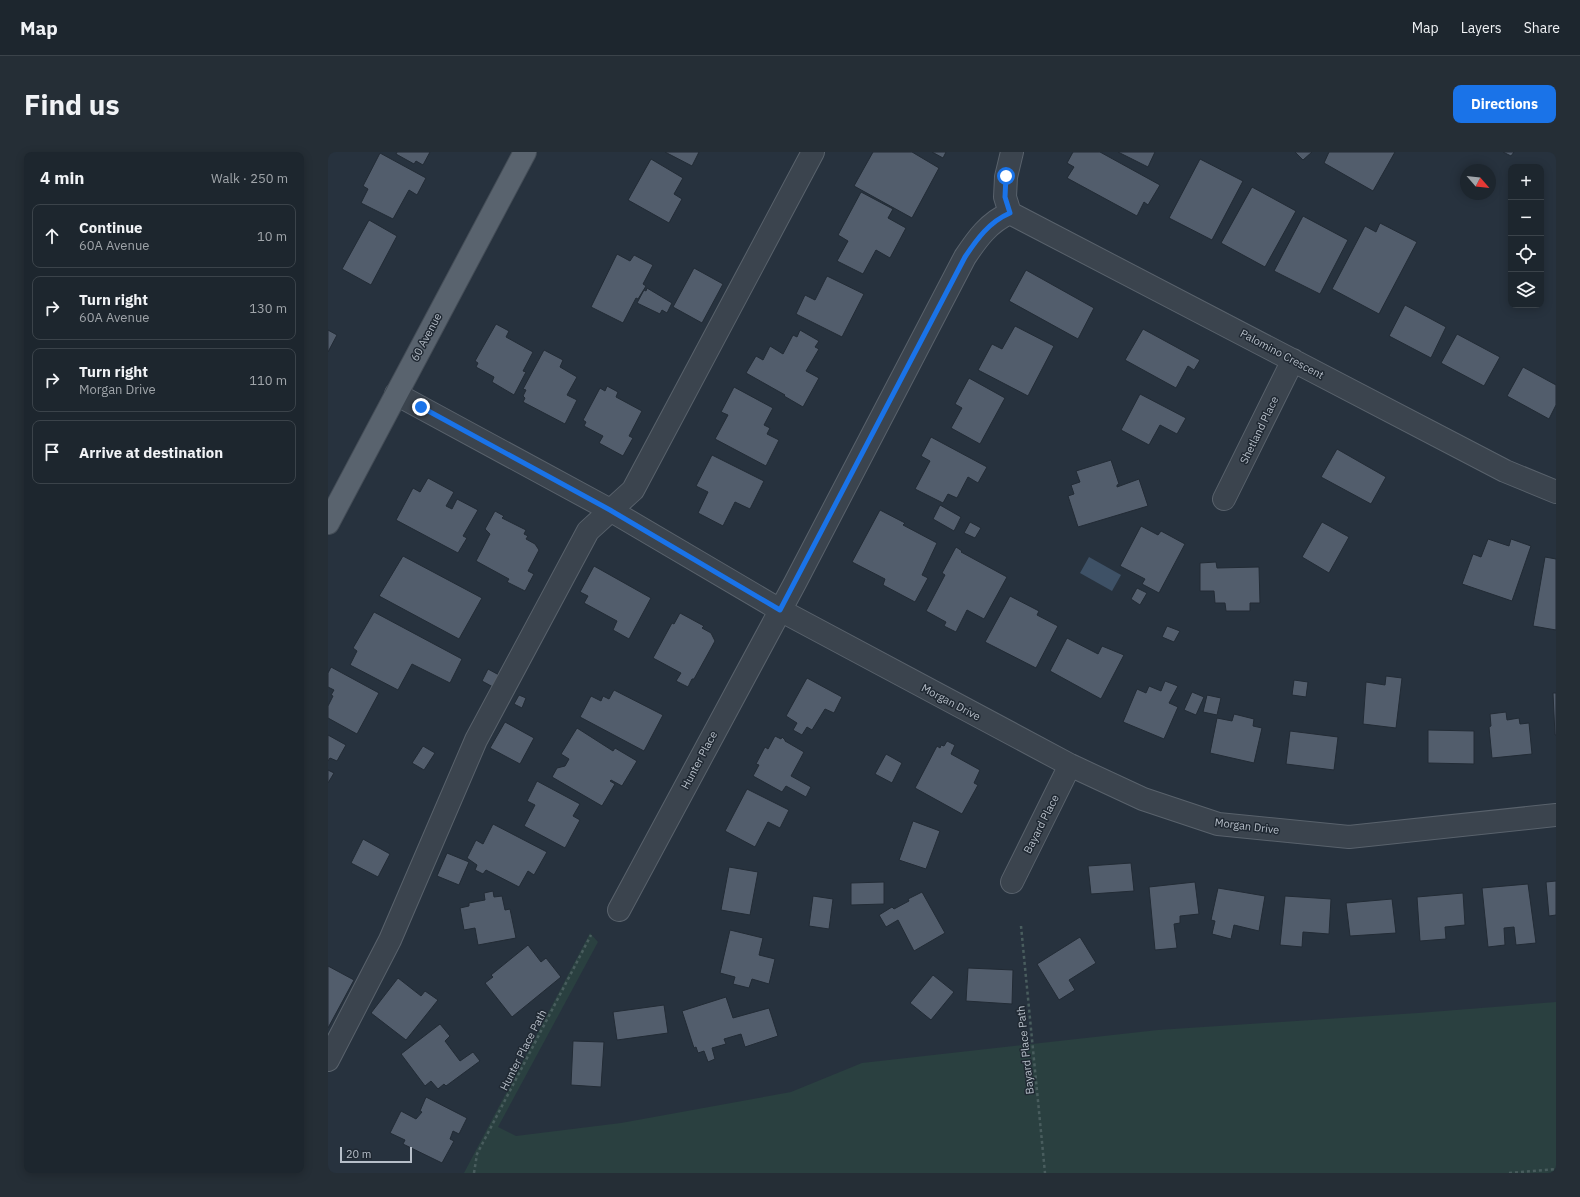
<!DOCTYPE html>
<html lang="en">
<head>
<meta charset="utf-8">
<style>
	body { margin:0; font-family:"IBM Plex Sans",sans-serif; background:#252e36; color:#f1f3f6 }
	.controls { position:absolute; right:12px; top:12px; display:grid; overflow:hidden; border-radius:8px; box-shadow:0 2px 10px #0003 }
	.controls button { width:36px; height:36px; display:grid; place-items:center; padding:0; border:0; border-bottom:1px solid #3b434a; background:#1d262e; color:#f1f3f6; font:20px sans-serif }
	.compass { position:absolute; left:1132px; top:12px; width:36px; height:36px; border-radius:50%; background:#1d262e; box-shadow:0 2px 10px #0003; rotate:118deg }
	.scale { position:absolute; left:12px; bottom:10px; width:72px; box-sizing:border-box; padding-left:4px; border:2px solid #b7bfc9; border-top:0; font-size:11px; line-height:14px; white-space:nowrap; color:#b7bfc9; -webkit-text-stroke:3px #202933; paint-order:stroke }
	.stop { position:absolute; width:12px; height:12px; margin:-9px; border:3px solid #1a73e8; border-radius:50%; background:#fff }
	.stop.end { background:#1a73e8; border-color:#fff; box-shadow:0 1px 4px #0008 }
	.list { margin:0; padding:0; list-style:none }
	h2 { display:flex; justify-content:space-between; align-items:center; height:52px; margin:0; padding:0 16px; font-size:17px }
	h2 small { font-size:13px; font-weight:400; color:#a0a5aa }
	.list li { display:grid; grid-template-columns:26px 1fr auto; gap:12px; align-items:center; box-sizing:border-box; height:64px; margin:0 8px 8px; padding:0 8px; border:1px solid #3b434a; border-radius:8px }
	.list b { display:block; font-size:15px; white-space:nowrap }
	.list p { margin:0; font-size:13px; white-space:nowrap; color:#a0a5aa }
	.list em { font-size:13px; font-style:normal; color:#a0a5aa }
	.icon { flex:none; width:22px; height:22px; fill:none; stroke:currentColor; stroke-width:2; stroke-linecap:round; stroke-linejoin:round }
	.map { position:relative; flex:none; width:1228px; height:1021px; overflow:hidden; border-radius:8px }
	header { display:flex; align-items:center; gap:24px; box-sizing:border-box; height:56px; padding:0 20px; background:#1d262e; border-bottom:1px solid #3b434a }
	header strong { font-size:19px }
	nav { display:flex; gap:22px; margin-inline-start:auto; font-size:14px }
	.intro { display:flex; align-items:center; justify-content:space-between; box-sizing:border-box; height:96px; padding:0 24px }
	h1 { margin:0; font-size:28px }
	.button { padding:10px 18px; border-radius:8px; background:#1a73e8; color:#fff; font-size:14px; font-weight:700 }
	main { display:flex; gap:24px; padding:0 24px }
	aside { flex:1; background:#1d262e; border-radius:8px; box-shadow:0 2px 10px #0003 }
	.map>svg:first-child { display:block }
	.green { fill:#2a4040 }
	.water { fill:#3e5166 }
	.building { fill:#525d6c; stroke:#222b35 }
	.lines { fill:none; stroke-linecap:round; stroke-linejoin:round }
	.minor-casing { stroke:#59626c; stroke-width:24 }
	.major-casing { stroke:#444d57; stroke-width:24 }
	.path { stroke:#495d5e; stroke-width:2.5; stroke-dasharray:3 3; stroke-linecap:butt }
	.minor { stroke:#3b444e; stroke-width:22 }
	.major { stroke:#59636e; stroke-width:22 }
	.route { stroke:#1a73e8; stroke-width:5 }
	.labels { text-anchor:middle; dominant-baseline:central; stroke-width:3; stroke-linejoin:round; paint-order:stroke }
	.street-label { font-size:11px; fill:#b7bfc9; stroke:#202933 }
</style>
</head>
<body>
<header>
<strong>Map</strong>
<nav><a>Map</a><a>Layers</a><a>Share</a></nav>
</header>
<div class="intro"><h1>Find us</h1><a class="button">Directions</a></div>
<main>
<aside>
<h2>4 min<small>Walk · 250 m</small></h2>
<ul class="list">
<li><svg class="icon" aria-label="ahead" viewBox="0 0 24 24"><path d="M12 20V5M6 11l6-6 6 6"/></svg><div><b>Continue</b><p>60A Avenue</p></div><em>10 m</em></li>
<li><svg class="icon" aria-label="right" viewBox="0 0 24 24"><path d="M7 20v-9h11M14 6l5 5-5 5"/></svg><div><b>Turn right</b><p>60A Avenue</p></div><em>130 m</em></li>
<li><svg class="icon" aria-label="right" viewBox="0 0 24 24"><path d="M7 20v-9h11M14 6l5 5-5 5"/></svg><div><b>Turn right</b><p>Morgan Drive</p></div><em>110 m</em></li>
<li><svg class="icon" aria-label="arrive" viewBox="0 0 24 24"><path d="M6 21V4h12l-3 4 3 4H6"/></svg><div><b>Arrive at destination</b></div></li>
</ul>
</aside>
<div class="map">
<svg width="1228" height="1021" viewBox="0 0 1228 1021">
	<rect width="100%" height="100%" fill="#27323e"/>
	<path class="green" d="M262,781L270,790L170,975L188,984L293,971L463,940L534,911L830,878L1090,861L1228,850V1021H136Z"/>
	<path class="water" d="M761,405L793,423L784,439L752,421Z"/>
	<path class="building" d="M69,0H102L95,13L88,9L86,12L68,2Z
		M337,0H371L364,14Z
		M545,0H584L611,16L584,66L526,34Z
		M604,0H618L615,6Z
		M745,0H772L832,33L820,53L816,50L809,64L739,26L746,15L739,11Z
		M790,0H827L820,15Z
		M967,0H984L975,8Z
		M1001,0H1067L1045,39L996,11Z
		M1175,0H1186L1183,4Z
		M52,1L98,26L89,43L81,38L65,67L33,51L40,37L35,34Z
		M323,7L355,26L346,42L354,47L341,71L300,48Z
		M872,7L915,29L884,88L841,66Z
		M924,35L968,59L937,115L893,91Z
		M533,40L565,57L560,66L578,76L562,106L548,98L535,122L509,109L520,89L510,83Z
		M975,64L1020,88L992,142L946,119Z
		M41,68L69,84L43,133L14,117Z
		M1052,71L1089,90L1051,162L1004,137L1037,74L1048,80Z
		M289,102L302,109L306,103L325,113L315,132L318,134L310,147L308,146L295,171L263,155Z
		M366,116L395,132L374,171L345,155Z
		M698,118L766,156L750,187L681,149Z
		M499,124L536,142L514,185L468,162L477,143L487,148Z
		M319,136L344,151L339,161L334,158L332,162L309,151L316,138L318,139Z
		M1077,153L1118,175L1103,206L1061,184Z
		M168,172L181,179L178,185L205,200L195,219L198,220L186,243L164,230L166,225L148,215L150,211L147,209Z
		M687,174L726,194L700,244L650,218L664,192L674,197Z
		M815,177L872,208L866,218L860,214L848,236L797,208Z
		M0,178L9,183L0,200Z
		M472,178L491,189L487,195L491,197L478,219L491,226L475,255L456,244L457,243L418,221L428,204L435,208L442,194L455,202L465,183L469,185Z
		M1129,182L1172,205L1156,234L1113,211Z
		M216,198L235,208L232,215L249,225L239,243L249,248L237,272L195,250L197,246L195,244L198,238L195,237Z
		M1195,215L1228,233V253L1221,267L1179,244Z
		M641,226L677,246L652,292L623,276L634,256L627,252Z
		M279,234L290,240L288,245L314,259L301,284L305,286L295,304L271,291L275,284L256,274L258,270L255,268L272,236L277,239Z
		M406,235L445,256L436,273L442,276L439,282L451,288L438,314L387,287L400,263L393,260Z
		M812,242L858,266L849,282L832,273L821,293L793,278Z
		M603,285L659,315L650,331L640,325L629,346L620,342L615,351L587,337L602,309L593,304Z
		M1009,297L1058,325L1043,352L993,325Z
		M384,303L436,329L422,357L407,350L395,374L370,361L380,340L368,334Z
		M783,308L791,332L789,333V335L811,327L820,354L750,375L740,344L746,342L743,333L752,330L748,319Z
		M100,326L126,340L118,354L124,357L129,347L150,358L135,384L139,386L130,401L68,368L85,336L92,340Z
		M612,353L633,365L626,379L605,367Z
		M552,358L577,371L575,373L609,391L594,423L600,426L587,450L555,433L557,427L524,410Z
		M167,359L176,364L174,366L198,378L196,382L200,384L198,387L207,392L211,398L200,419L206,422L197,439L179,430L181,427L148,409L162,382L157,377Z
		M642,370L653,376L647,386L636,381Z
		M994,370L1021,385L1001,421L974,405Z
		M813,374L830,383L833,379L857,392L831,441L814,432L817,427L792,414Z
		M1160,387L1181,394L1183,387L1203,394L1184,449L1134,432L1145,402L1153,405Z
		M628,395L634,399L633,400L679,425L656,467L639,458L628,480L616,474L618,470L598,459L617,423L614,421Z
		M75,404L154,446L131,487L51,444Z
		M1217,405L1228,407V478L1205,474Z
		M888,410L889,416L931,415L932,451H922V459H898L897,451H887L886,439H872V411Z
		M266,414L323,446L301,487L285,478L289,469L256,451L260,444L252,440Z
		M809,436L819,441L812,453L803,447Z
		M682,444L711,459L709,463L730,474L708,516L657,490Z
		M46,460L134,507L122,531L84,512L70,538L22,513L29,499L25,496Z
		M352,461L376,474L374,476L383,481L387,489L366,527H364L360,535L348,529L353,521L325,506L344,471L346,472Z
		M839,474L852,479L846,490L834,485Z
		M739,486L770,502L774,494L796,503L773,547L722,519Z
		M3,515L51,541L29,582L0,566V554L5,544L3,543L6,538L0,535V521Z
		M160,517L171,523L165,535L154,529Z
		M1058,524L1074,526L1068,576L1035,572L1038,530L1057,533Z
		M479,526L514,545L506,561L497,557L484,578L479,575L474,583L465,578L469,571L458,564Z
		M966,528L980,530L978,545L964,543Z
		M837,529L850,534L841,551L850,555L836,587L795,570L809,537L818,541L821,534L833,539Z
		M286,538L335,563L316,599L252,565L263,544L273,549L275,544L281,547Z
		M864,540L876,545L868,563L856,558Z
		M1225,541H1228V583H1227Z
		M191,543L198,546L194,556L186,552Z
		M879,543L893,546L889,563L875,560Z
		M1178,560L1179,568L1191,566L1192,572L1201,571L1204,602L1164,606L1161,575L1163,574L1162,562Z
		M906,562L926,567L925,574L934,576L926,611L882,601L889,566L904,569Z
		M177,570L206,586L192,612L162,596Z
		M249,576L285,599L287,596L309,609L294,634L283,628L282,629L287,632L274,654L224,625L229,616L237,614L241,607L233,602Z
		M1100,578L1146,579V612L1100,611Z
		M962,579L1010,585L1006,618L958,612Z
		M0,583L18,593L9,609L2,606L0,609Z
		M447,584L453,587L454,585L457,588V589L476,600L463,624L483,635L478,645L458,634L454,640L425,624L431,613L428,612L437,595L440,597Z
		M619,589L627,593L623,602L652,618L646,631L650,633L634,662L587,636L609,594L612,596L613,593L616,594Z
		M95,594L107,601L96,618L84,611Z
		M558,602L574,611L564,631L547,622Z
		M0,618L6,621L0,631Z
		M209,629L252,652L245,664L252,668L237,696L196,674L207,653L199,649Z
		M419,637L461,658L452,676L440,670L427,695L397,679Z
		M585,669L612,679L598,717L571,708Z
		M165,672L219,700L206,723L200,719L191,735L158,718L155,722L147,718L149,713L139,706L148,688L155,692Z
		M35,687L62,702L50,725L23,711Z
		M119,701L141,710L131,733L109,724Z
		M803,711L806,739L763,742L760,714Z
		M401,715L430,720L422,763L393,758Z
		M1228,729V763L1221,764L1218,730Z
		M556,730V752L523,753V731Z
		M867,730L871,762L852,764V771L846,772L849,796L827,798L821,735Z
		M1200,732L1208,791L1188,793L1186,775L1176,776L1177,793L1160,795L1154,736Z
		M890,736L937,744L931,779L906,773L903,787L884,782L887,769L883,768Z
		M165,739L166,745L174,744L177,758L182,757L188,786L150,793L147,776L136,778L132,756L141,754V751L157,748L156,741Z
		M594,740L617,781L586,799L570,768L558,775L551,763L564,755L566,757L581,749L580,747Z
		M1135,741L1137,773L1117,775L1118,787L1092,789L1089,745Z
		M485,744L505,747L501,777L481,774Z
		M957,744L1003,747L1001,782L975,780L974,795L952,793Z
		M1064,747L1068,781L1022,784L1018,751Z
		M402,778L435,786L431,803L447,807L441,832L424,827L421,836L405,832L407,825L392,821Z
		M752,785L768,811L741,828L747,838L731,848L709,812Z
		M200,793L213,810L218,806L233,825L184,865L157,831L165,825L163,823Z
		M0,814L26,828L0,876Z
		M640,816L685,818L684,852L638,849Z
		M605,823L626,840L603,868L582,851Z
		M70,826L93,844L97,839L110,848L78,888L43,861Z
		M398,845L405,866L441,856L450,884L417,895L413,882L396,887L398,892L384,896L387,907L380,910L376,899L370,901L368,895L366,896L354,859Z
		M336,853L340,881L289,888L285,860Z
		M112,872L122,884L117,889L132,909L145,900L152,909L118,934L116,932L110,937L103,929L97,934L73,902Z
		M245,889L276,890L273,935L243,933Z
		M98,945L139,966L131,982L125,979L122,987L126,989L114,1011L75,992L77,988L62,981L73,959L88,967L94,960L92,959Z"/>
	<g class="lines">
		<defs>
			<path id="minor" d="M682,61L1177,319L1228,340
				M682,61L677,45L678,25L684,0
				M68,242L282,358L452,458L742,613L815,647L890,672L1021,685L1228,663
				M896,347L965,208
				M684,730L742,613
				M291,758L467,431L637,105C649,87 661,70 682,61
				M0,908L62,788L148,588L260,379L305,338L485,0"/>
			<path id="major" d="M0,371L197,0"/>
		</defs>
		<use href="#minor" class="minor-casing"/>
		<use href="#major" class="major-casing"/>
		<path class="path" d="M693,774L717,1021
			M146,1021L149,1002L263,783
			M1181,1021L1228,1017"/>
		<use href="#minor" class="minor"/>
		<use href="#major" class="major"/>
	</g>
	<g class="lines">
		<path class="route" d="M93,255L282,358L452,458L637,105C649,87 661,70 682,61L677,45L678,24"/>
	</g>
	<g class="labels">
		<g class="street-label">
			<text transform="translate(98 185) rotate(-62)">60 Avenue</text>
			<text transform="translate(954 202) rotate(28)">Palomino Crescent</text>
			<text transform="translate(931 278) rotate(-64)">Shetland Place</text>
			<text transform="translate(623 550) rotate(28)">Morgan Drive</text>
			<text transform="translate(371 608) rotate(-62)">Hunter Place</text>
			<text transform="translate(713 672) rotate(-63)">Bayard Place</text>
			<text transform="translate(919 674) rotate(7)">Morgan Drive</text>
			<text transform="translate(195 898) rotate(-63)">Hunter Place Path</text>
			<text transform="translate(697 898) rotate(-96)">Bayard Place Path</text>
		</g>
	</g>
</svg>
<div class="controls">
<button>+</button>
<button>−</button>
<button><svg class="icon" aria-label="locate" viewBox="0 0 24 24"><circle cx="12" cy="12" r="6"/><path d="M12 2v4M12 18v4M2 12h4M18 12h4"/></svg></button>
<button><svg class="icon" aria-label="layers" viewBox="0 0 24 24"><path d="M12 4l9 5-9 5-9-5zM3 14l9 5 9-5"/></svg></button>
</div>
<svg class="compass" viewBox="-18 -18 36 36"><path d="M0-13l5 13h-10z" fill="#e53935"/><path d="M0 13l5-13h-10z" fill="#a0a5aa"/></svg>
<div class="scale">20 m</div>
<div class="stop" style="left:678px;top:24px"></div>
<div class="stop end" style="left:93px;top:255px"></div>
</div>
</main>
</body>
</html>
